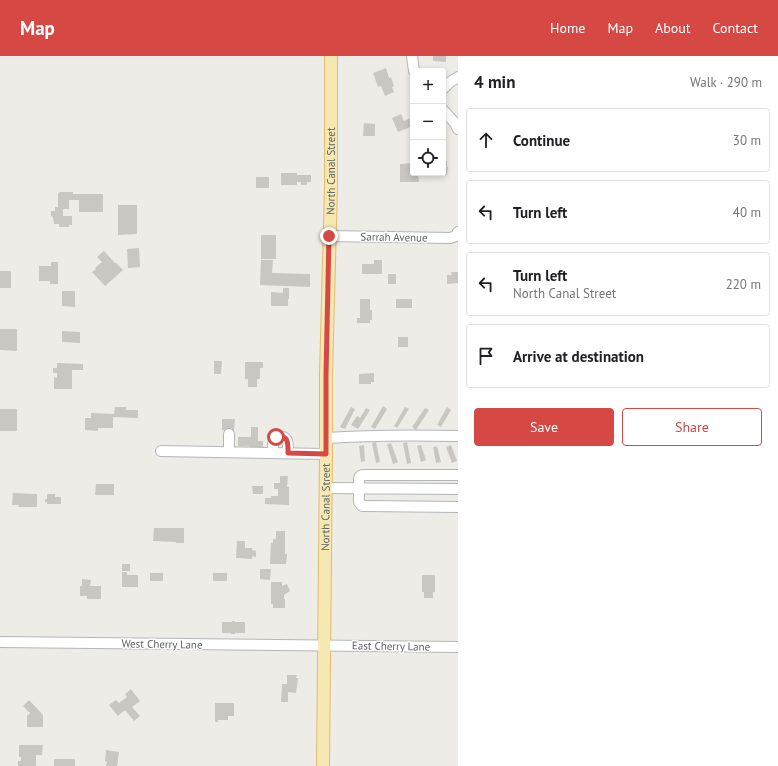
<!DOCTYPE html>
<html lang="en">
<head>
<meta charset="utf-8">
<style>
	body { margin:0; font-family:"PT Sans",sans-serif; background:#f2f2f2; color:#202124 }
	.controls { position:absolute; right:12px; top:12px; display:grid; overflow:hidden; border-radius:4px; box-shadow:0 2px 6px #0003 }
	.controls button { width:36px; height:36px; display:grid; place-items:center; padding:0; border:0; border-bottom:1px solid #e0e0e0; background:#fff; color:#202124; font:20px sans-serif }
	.stop { position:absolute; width:12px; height:12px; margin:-9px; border:3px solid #d64843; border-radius:50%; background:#fff }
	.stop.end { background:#d64843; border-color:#fff; box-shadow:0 1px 4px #0008 }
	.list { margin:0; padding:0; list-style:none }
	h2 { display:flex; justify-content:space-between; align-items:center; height:52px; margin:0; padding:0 16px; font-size:17px }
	h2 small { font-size:13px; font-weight:400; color:#757577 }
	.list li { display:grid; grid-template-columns:26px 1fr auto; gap:12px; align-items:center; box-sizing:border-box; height:64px; margin:0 8px 8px; padding:0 8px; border:1px solid #e0e0e0; border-radius:4px }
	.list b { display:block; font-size:15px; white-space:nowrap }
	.list p { margin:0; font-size:13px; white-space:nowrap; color:#757577 }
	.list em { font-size:13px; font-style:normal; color:#757577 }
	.actions { display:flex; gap:8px; padding:12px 16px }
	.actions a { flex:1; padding:9px 0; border:1px solid #d64843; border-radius:4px; text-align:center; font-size:14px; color:#d64843 }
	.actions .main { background:#d64843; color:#fff }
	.icon { flex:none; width:22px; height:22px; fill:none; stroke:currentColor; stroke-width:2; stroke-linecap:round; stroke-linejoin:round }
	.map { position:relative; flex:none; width:458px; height:710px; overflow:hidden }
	header { display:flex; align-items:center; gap:24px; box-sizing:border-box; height:56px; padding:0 20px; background:#d64843; color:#fff }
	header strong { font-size:19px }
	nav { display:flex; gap:22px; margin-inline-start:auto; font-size:14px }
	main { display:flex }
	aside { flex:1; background:#fff }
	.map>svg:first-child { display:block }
	.building { fill:#c9c7c2 }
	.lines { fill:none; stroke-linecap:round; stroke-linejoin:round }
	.minor-casing { stroke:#b3b6b9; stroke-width:12 }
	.major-casing { stroke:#e2bb6b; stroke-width:14 }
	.minor { stroke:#fff; stroke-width:10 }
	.major { stroke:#f6e8b2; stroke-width:12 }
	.route { stroke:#d64843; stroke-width:5 }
	.labels { text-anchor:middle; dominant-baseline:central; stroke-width:3; stroke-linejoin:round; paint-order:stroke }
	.street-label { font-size:11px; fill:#5d6164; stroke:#fff }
</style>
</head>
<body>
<header>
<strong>Map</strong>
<nav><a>Home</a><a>Map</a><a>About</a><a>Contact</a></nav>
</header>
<main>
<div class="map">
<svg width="458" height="710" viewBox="0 0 458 710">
	<rect width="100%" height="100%" fill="#eeece6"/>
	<path class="building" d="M433,0H446V6L433,5Z
		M386,12L389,22L391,21L394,30L392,31L394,36L385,40L381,30L378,31L373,17Z
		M401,58L404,65L410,62L413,70L398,76L392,62Z
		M364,67L375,68V80H363Z
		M443,105H447V111H448L447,119H438V117H443Z
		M413,107V117H418L419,126H400V108Z
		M281,117H297V119H311V126H307V129H301V126H297V129H281Z
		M256,121H269V132H256Z
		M59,136H73V138H103V156H79V144H69V153H63V160H72V169H69V171H59V168H54L53,161L51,160V155H55V151H58V137H59Z
		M118,149H137V178L118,179Z
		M261,179H276V203H261Z
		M139,192L140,211L128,212L127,193Z
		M104,195L115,207H116L123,214L105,230L92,216L96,213L95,212L102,206L97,201Z
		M261,204H273L272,217L310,218V231L260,229Z
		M374,204H382V218H362V208H374Z
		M51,206H58V228H50V225H39V210H51Z
		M0,215H11V232H0Z
		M451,216H458V227L447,228V219H452Z
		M388,218H396V228H388Z
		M283,232H289V243H288V250H271V236L283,237Z
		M62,235H75V251L62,250Z
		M360,243H370V254H372V264H370V267H357V262H360Z
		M396,243H412V252H396Z
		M0,273H17V295L0,294Z
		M62,275L80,276V287L62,286Z
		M398,281H408V291H398Z
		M214,305H222L221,318H214Z
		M245,306H263V312H260V323H257V331H248V323H245Z
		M57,307L83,308V314H72V333H54V321L57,322V317H53V312H57Z
		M374,317V326H371V328H359V318Z
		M383,350L387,353L375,373L371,371Z
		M115,351H126V354H138V362L113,361V372H98V375L85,374V362H91V357L114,358Z
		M351,351L355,353L345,373L340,371Z
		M405,351L409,353L397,372L394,370Z
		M447,351L451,354L441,371L437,369Z
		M366,352L370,354L358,373L351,369L357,360L360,362Z
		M425,352L429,354L416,374L412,371Z
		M0,353H17V375H0Z
		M222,363H235L234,375L222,374Z
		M251,371H258V385H263V392H250V390H238V381H251Z
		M376,386L380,406L376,407L372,387Z
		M407,386L411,407L407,408L403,387Z
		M391,387L398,406L393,408L387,388Z
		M364,389L365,405L361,406L359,390Z
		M421,389L426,404L421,406L417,390Z
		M451,389L457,405L452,407L446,391Z
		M437,390L441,406L436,407L433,391Z
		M280,420H288L287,431H289V449L265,448V442H271V440H278V433H274V427H280Z
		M96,428H114V439H95Z
		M252,430H263V438H253Z
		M13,437L37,438V451H18L19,449H12Z
		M47,438H55V441H61V448H47V446H45V443H47Z
		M154,472H184V487H176V486L153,485Z
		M276,475H285V498H287L286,508H270L271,487H273V483H276Z
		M237,485H245V492H252V494L256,495V501L252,500V503L236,502Z
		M122,508H130V515H122Z
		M260,513H271L270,524L260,523Z
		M122,516H127V519H138V531H122Z
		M150,517H163V525H150Z
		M213,517H227V525H213Z
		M422,519H435V536H433V542H424V536H422Z
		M82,523L91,524L90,530H101V543H87V540H80V530H82Z
		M271,526H282V530L287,528L290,535L284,539V543H285V552H273V548H271Z
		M232,565H235V566H245V577H235V578H231V577H222V566H232Z
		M287,619H297L296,622H298L296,637L288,636V646H281L282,628H287Z
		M131,633L140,645L132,651L140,660L134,665L125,654L118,660L109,649L116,644L119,647L127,641L125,638Z
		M29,644L43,659V671H27V660L30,657L23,650Z
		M215,647H234V660H228V664H218V666H215Z
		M19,689H43L42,699H36V710H18V705H21V701H19Z
		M106,694L119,696L117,710H106L107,706L105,705Z
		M54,703H75V710H54Z"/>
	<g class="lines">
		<defs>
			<path id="minor" d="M412,0L414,15
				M443,33L450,26L458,21
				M443,54L455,67L458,73
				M329,180L450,182L456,180L458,176
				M326,382C370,379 414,379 458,380
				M161,395L326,398
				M229,396V378
				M273,397C273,391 272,385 276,381C289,378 288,388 288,397
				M458,419H362L360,420L359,423V446L362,450H366L458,451
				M326,432L458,433
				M0,586L458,591"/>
			<g id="major">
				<path id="s1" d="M323,710L326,398V319L331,131V0"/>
			</g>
		</defs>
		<use href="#minor" class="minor-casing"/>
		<use href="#major" class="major-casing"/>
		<use href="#minor" class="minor"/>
		<use href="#major" class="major"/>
	</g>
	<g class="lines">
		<path class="route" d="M276,381C289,378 288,388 288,397L326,398V319L329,180"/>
	</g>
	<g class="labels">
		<g class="street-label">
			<text stroke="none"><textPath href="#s1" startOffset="595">North Canal Street</textPath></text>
			<text transform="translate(394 181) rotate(1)">Sarrah Avenue</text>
			<text stroke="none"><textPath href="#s1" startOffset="259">North Canal Street</textPath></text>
			<text transform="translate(162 588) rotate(1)">West Cherry Lane</text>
			<text transform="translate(391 590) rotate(1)">East Cherry Lane</text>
		</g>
	</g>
</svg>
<div class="controls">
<button>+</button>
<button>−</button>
<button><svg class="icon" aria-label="locate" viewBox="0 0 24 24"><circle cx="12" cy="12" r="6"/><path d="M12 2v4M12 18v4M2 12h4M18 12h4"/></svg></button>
</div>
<div class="stop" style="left:276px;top:381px"></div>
<div class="stop end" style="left:329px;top:180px"></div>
</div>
<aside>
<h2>4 min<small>Walk · 290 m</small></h2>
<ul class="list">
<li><svg class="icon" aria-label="ahead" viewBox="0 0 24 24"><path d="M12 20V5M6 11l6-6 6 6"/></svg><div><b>Continue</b></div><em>30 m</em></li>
<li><svg class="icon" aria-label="left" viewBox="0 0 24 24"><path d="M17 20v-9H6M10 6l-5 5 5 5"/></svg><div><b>Turn left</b></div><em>40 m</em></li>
<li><svg class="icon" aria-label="left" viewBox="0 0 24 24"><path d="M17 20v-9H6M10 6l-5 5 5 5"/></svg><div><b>Turn left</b><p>North Canal Street</p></div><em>220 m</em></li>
<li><svg class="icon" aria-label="arrive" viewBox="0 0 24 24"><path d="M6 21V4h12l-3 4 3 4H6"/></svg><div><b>Arrive at destination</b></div></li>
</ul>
<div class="actions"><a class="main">Save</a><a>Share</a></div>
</aside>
</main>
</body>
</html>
